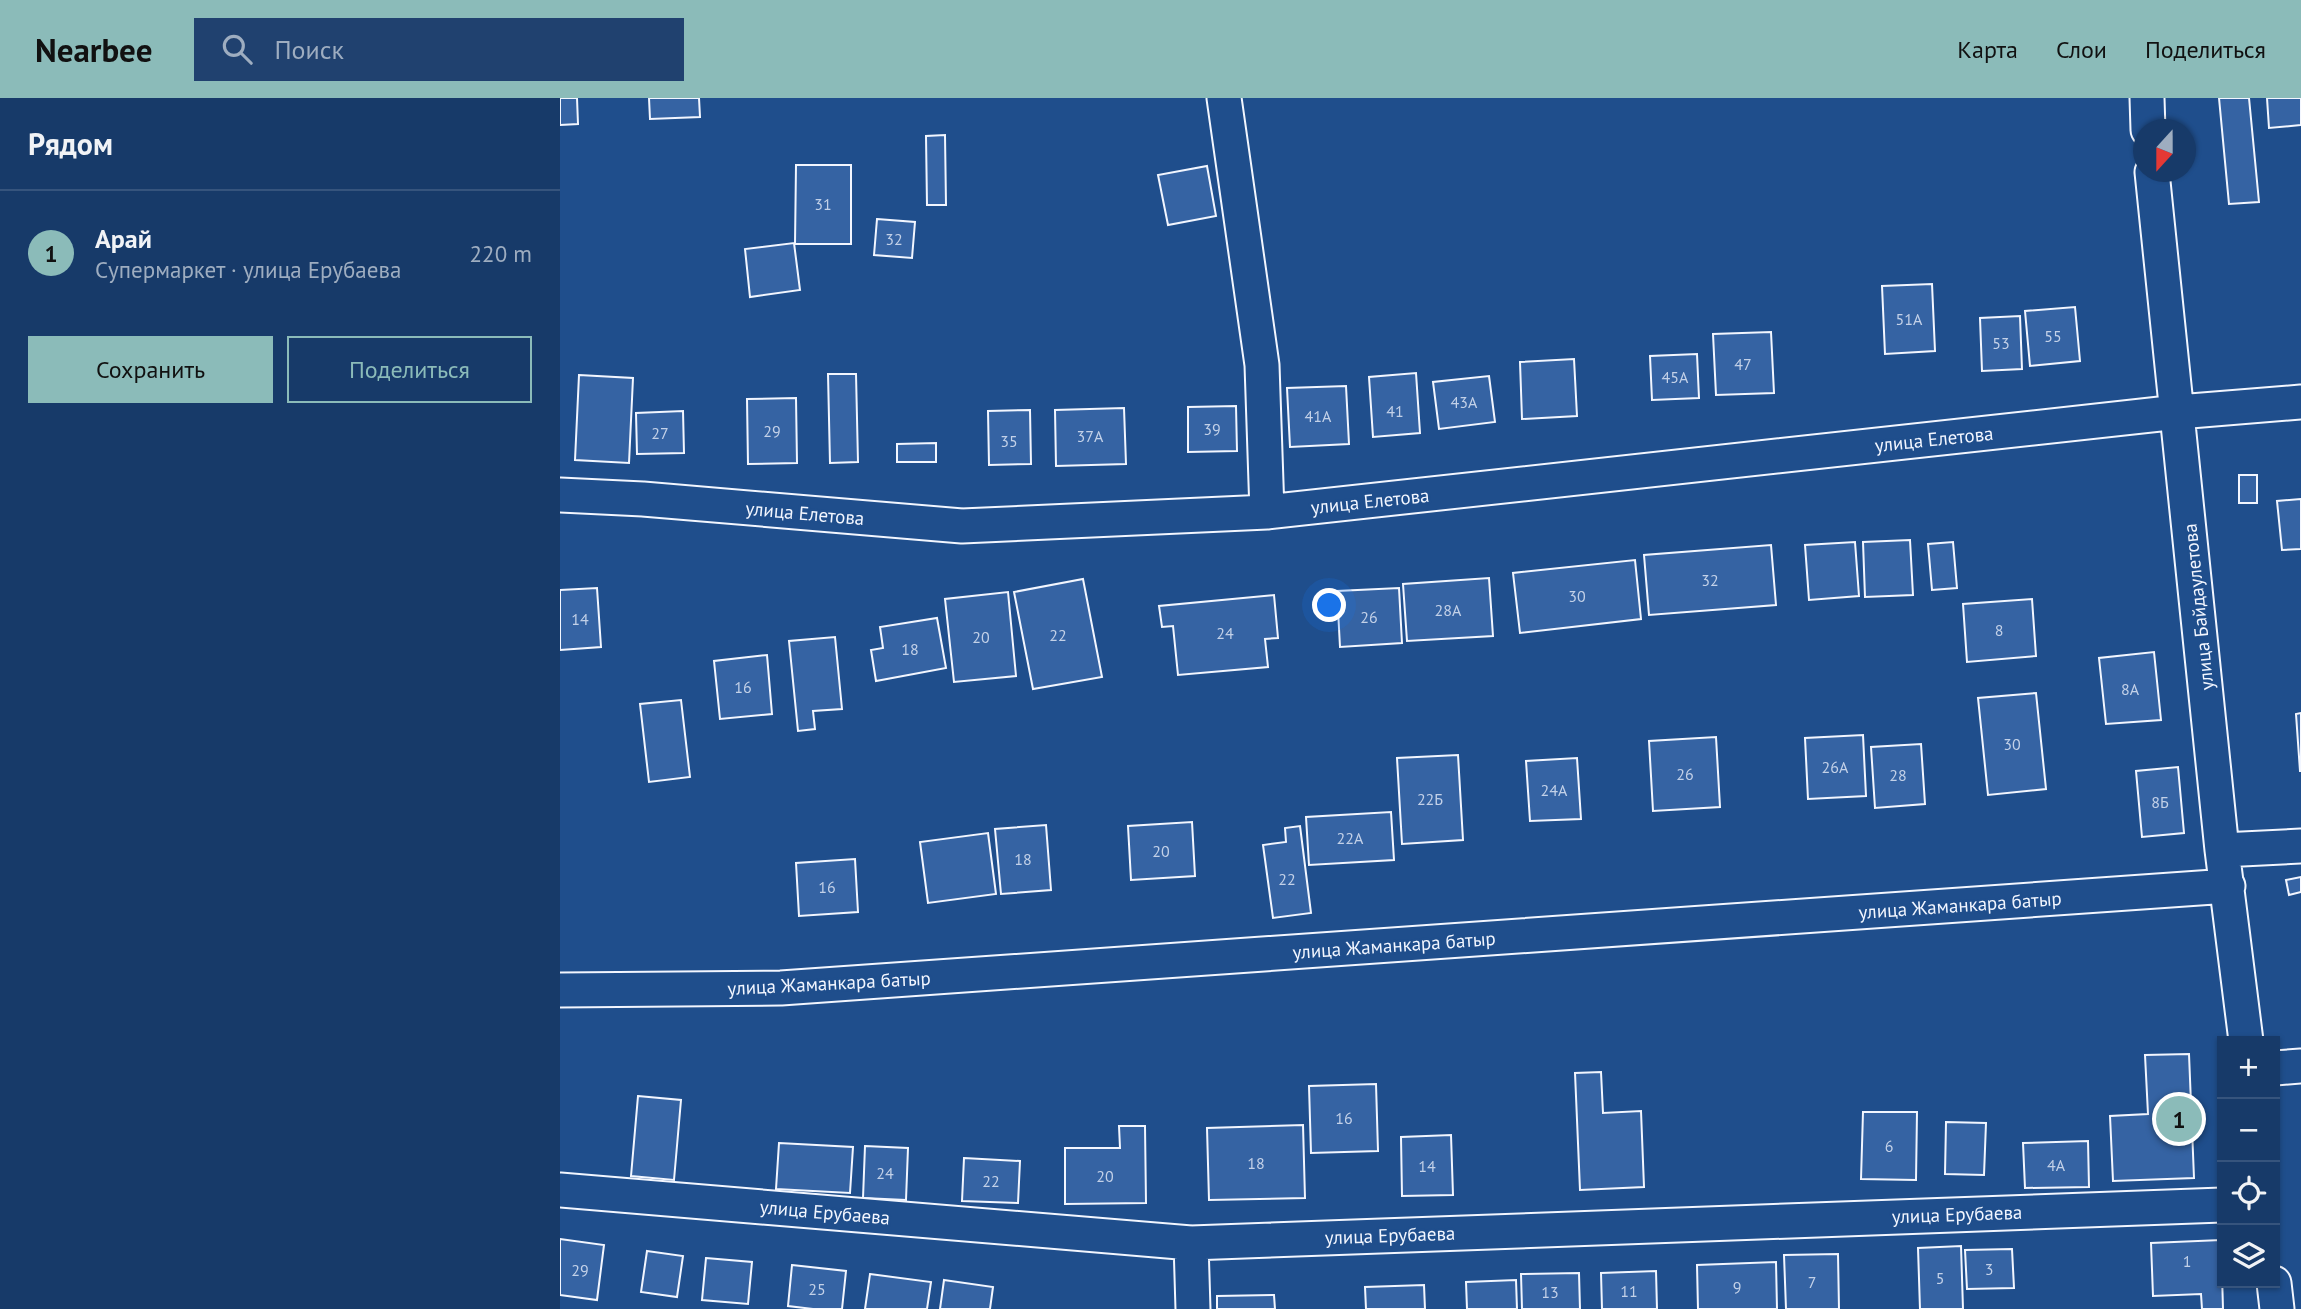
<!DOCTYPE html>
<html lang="ru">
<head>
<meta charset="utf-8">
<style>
	body { margin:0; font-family:"PT Sans",sans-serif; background:#20416f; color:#f1f3f6 }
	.controls { position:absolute; right:21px; bottom:21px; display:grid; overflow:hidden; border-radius:0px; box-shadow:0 2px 5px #0004 }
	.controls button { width:63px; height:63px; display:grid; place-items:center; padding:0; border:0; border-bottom:2px solid #36547d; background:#173a69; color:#f1f3f6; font:35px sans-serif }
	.compass { position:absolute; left:1573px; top:21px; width:63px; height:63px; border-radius:50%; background:#173a69; box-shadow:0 2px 5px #0004; rotate:201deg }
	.you { position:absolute; left:770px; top:508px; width:24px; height:24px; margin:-18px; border:5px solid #fff; border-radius:50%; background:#1a73e8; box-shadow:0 0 0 10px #1a73e833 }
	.badge { display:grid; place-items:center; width:46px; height:46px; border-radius:50%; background:#8bbbb9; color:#111; font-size:23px; font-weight:700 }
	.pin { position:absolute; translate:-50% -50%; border:4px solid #fff; box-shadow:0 2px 7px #0006 }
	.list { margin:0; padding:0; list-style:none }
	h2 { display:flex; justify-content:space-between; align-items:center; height:91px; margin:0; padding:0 28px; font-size:30px }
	h2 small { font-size:23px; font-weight:400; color:#9eadc0 }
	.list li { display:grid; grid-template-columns:46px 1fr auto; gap:21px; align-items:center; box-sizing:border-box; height:126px; padding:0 28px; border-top:2px solid #36547d }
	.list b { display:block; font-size:26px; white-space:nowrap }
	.list p { margin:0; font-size:23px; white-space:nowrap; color:#9eadc0 }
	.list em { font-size:23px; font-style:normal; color:#9eadc0 }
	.actions { display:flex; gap:14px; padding:21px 28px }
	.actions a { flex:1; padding:16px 0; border:2px solid #8bbbb9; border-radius:0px; text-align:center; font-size:24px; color:#8bbbb9 }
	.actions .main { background:#8bbbb9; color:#111 }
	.icon { flex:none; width:38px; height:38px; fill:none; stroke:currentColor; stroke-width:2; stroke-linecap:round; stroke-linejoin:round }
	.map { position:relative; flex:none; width:1741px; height:1211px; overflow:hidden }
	header { display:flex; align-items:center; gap:42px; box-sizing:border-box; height:98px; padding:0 35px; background:#8bbbb9; color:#111 }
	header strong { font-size:33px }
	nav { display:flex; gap:38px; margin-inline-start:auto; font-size:24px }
	.search { width:490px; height:63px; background:#20416f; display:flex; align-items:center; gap:18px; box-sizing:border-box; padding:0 24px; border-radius:0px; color:#9eadc0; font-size:26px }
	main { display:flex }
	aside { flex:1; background:#173a69 }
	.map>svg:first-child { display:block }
	.building { fill:#3563a3; stroke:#f2f6ff; stroke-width:2 }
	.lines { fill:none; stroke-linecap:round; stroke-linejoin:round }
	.minor-casing { stroke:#f2f6ff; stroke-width:37 }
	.minor { stroke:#1f4e8c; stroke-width:33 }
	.labels { text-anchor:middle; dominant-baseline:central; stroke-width:5; stroke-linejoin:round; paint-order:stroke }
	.number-label { font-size:16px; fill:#c3d1e8 }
	.street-label { font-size:19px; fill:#f2f6ff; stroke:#1f4e8c }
</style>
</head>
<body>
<header>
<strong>Nearbee</strong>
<div class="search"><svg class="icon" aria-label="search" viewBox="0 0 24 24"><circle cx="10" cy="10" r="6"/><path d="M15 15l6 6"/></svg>Поиск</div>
<nav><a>Карта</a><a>Слои</a><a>Поделиться</a></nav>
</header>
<main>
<aside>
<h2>Рядом<small></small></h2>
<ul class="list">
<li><span class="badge">1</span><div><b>Арай</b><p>Супермаркет · улица Ерубаева</p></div><em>220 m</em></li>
</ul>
<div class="actions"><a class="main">Сохранить</a><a>Поделиться</a></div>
</aside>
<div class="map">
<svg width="1741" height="1211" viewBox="0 0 1741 1211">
	<rect width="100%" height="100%" fill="#1f4e8c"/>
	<path class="building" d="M0,0H17L18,26L0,27Z
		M89,0H139L140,19L90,21Z
		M1659,0H1689L1699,104L1669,106Z
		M1707,0H1741V27L1709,30Z
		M385,37L386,107H367L366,38Z
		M236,67H291V146H235Z
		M647,68L656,118L608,127L598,77Z
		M317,121L355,124L352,160L314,157Z
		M234,145L240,192L190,199L185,151Z
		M1372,186L1375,253L1325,256L1322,188Z
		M1515,209L1520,263L1470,268L1465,213Z
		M1460,218L1462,271L1422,273L1420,220Z
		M1211,234L1214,295L1156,297L1153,236Z
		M1137,256L1139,300L1092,302L1090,258Z
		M1014,261L1017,318L962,321L960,264Z
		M856,275L860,335L813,339L809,279Z
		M268,276H296L298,364L270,365Z
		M19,277L73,280L69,365L15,362Z
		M929,278L935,324L879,331L873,284Z
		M786,288L789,346L730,349L727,290Z
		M236,300L237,365L188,366L187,301Z
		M676,308L677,353L628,354V309Z
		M564,310L566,366L496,368L495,312Z
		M470,312L471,366L429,367L428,313Z
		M123,313L124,355L77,356L76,315Z
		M376,345V364H337V346Z
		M1679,377H1697V405H1679Z
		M1741,401V451L1722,452L1717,403Z
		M1350,442L1353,497L1305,499L1303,444Z
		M1295,444L1299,498L1249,502L1245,447Z
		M1393,444L1397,490L1372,492L1368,446Z
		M1211,447L1216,507L1089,517L1084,457Z
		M1075,462L1081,521L960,535L953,475Z
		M929,480L933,538L847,543L843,486Z
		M523,481L542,579L473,591L454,494Z
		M37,490L41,549L0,552V492Z
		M839,490L842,545L780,549L777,493Z
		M448,494L456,578L394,584L385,501Z
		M714,497L718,540L705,541L708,569L618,577L613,528L602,529L599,508Z
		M1472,501L1476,558L1407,564L1403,506Z
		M377,520L386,570L316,583L311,552L323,550L320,529Z
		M275,539L282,611L253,613L255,631L238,633L229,543Z
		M1594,554L1601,622L1546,626L1539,560Z
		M207,557L212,616L160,621L154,563Z
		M1476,595L1486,691L1428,697L1418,600Z
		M121,602L130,679L89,684L80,606Z
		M1741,615V673H1740L1736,616Z
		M1303,637L1306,698L1248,701L1245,640Z
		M1156,639L1160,709L1093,713L1089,643Z
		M1361,646L1365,706L1315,710L1311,649Z
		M898,657L903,742L842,746L837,660Z
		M1017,660L1021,721L970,723L966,663Z
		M1618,669L1624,735L1582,739L1576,673Z
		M831,714L834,762L749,767L746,719Z
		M632,724L635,778L571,782L568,728Z
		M486,727L491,792L441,796L435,731Z
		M740,728L751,815L713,820L703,747L726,744L725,730Z
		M428,735L436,796L368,805L360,744Z
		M295,761L298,814L239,818L236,765Z
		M1741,779V794L1729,797L1726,782Z
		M1629,956L1634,1080L1553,1083L1550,1018L1588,1016L1585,957Z
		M1041,974L1043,1015L1081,1013L1084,1089L1020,1092L1015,975Z
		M816,986L818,1053L751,1055L749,988Z
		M78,998L121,1002L114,1082L71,1078Z
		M1303,1014H1357L1356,1082L1301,1081Z
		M1386,1024L1426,1025L1424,1077L1385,1076Z
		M743,1027L745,1100L649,1102L647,1030Z
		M559,1028H585L586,1105L505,1106V1050H560Z
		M891,1037L893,1097L842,1098L841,1039Z
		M1528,1043L1529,1089L1465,1090L1463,1045Z
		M219,1045L293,1049L290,1095L216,1091Z
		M305,1048L348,1050L346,1102L303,1100Z
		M404,1060L460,1063L458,1105L402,1103Z
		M0,1141L44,1147L37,1202L0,1197Z
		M1661,1142L1663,1211H1642L1641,1196L1593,1198L1591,1145Z
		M1401,1148L1403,1211H1360L1358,1150Z
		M1452,1151L1454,1190L1407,1191L1405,1152Z
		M87,1153L123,1158L117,1199L81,1194Z
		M1278,1156L1279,1211H1226L1224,1157Z
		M146,1160L192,1164L188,1206L142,1202Z
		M1216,1164L1217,1211H1138L1137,1167Z
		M232,1167L286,1173L282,1211H253L228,1208Z
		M1096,1173L1097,1211H1042L1041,1175Z
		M1019,1175L1020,1211H962L961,1176Z
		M310,1176L371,1184L367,1211H305Z
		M384,1182L433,1189L430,1211H380Z
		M956,1182L957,1211H907L906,1184Z
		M864,1187L865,1211H806L805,1189Z
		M714,1197L715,1211H657V1198Z"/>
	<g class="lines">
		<defs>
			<path id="minor" d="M664,0L702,267L707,414
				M1587,0L1588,32
				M1592,74L1662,752L1686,943
				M0,397L83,401L402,428L707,414L1618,314L1741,304
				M1662,752L1741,748
				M0,892L221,890L1668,788
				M1715,970L1741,968
				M0,1092L631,1145L1662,1107
				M631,1145L633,1211
				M1714,1185L1717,1211"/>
		</defs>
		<use href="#minor" class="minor-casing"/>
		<use href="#minor" class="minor"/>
	</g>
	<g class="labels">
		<g class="number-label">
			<text x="263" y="106">31</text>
			<text x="334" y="141">32</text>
			<text x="1349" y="221">51А</text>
			<text x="1493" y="238">55</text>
			<text x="1441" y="245">53</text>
			<text x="1183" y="266">47</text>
			<text x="1115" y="279">45А</text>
			<text x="904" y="304">43А</text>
			<text x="835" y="313">41</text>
			<text x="758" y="318">41А</text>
			<text x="652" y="331">39</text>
			<text x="212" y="333">29</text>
			<text x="100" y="335">27</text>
			<text x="530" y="338">37А</text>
			<text x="449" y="343">35</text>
			<text x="1150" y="482">32</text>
			<text x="1017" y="498">30</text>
			<text x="888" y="512">28А</text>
			<text x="809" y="519">26</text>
			<text x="20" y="521">14</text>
			<text x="1439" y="532">8</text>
			<text x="665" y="535">24</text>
			<text x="498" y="537">22</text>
			<text x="421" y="539">20</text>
			<text x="350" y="551">18</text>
			<text x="183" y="589">16</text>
			<text x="1570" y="591">8А</text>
			<text x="1452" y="646">30</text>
			<text x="1275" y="669">26А</text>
			<text x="1125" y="676">26</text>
			<text x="1338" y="677">28</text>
			<text x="994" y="692">24А</text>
			<text x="870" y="701">22Б</text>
			<text x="1600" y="704">8Б</text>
			<text x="790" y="740">22А</text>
			<text x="601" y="753">20</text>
			<text x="463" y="761">18</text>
			<text x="727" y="781">22</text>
			<text x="267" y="789">16</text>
			<text x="784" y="1020">16</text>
			<text x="1329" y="1048">6</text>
			<text x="696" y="1065">18</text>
			<text x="1496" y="1067">4А</text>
			<text x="867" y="1068">14</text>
			<text x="325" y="1075">24</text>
			<text x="545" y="1078">20</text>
			<text x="431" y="1083">22</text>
			<text x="1627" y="1163">1</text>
			<text x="1429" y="1171">3</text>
			<text x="20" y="1172">29</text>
			<text x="1380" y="1180">5</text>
			<text x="1252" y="1184">7</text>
			<text x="1177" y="1189">9</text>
			<text x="257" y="1191">25</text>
			<text x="1069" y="1193">11</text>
			<text x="990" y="1194">13</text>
		</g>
		<g class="street-label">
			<text transform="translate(1374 341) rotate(-6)">улица Елетова</text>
			<text transform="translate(810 403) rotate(-6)">улица Елетова</text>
			<text transform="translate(245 415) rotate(5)">улица Елетова</text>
			<text transform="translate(1638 509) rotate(-96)">улица Байдаулетова</text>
			<text transform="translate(1400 807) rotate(-4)">улица Жаманкара батыр</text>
			<text transform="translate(834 847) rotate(-4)">улица Жаманкара батыр</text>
			<text transform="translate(269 885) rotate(-3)">улица Жаманкара батыр</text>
			<text transform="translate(265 1114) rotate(5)">улица Ерубаева</text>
			<text transform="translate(1397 1116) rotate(-2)">улица Ерубаева</text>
			<text transform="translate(830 1137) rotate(-2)">улица Ерубаева</text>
		</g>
	</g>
</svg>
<div class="controls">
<button>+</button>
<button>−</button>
<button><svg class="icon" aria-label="locate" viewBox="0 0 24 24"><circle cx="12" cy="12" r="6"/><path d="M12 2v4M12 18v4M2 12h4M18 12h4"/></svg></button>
<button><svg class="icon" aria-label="layers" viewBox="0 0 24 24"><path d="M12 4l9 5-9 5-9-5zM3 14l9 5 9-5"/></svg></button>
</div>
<svg class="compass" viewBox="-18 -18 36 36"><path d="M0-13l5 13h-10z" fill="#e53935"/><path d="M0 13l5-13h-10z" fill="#9eadc0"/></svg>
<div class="you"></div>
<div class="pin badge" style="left:1619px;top:1021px">1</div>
</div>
</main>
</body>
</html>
